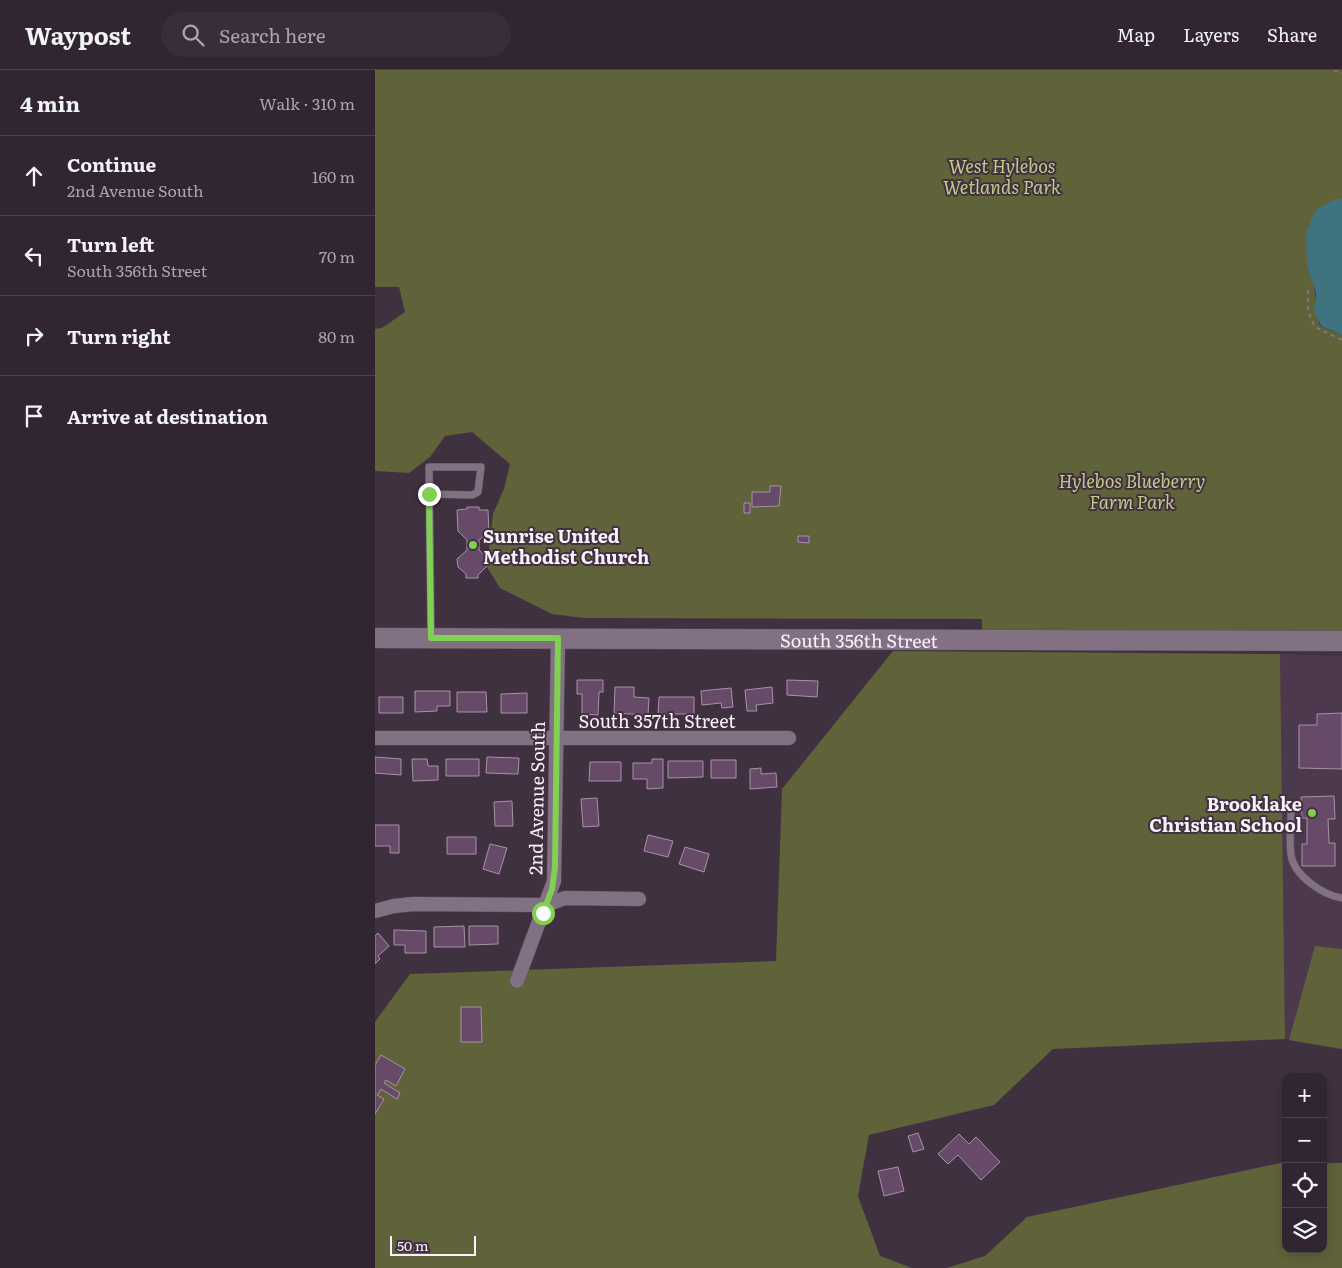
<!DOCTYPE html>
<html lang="en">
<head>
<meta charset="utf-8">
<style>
	body { margin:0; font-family:Literata,serif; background:#382d39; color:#f1f3f6 }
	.controls { position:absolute; right:15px; bottom:15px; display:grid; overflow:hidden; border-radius:10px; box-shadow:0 2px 12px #0003 }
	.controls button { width:45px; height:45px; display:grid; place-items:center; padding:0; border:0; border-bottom:1px solid #4b424d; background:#302531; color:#f1f3f6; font:25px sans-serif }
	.scale { position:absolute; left:15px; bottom:12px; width:86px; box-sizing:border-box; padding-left:5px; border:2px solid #fbf0fb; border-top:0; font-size:14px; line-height:18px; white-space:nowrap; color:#fbf0fb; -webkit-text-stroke:4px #403141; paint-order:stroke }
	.stop { position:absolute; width:15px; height:15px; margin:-11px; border:4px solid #80d051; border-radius:50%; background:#fff }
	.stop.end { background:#80d051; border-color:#fff; box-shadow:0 1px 5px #0008 }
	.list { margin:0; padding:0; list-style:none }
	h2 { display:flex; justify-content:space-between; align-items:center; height:65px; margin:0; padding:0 20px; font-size:21px }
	h2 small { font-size:16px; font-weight:400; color:#a8a5ab }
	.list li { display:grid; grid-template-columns:32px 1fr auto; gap:15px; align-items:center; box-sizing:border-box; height:80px; padding:0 20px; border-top:1px solid #4b424d }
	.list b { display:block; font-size:19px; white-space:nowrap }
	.list p { margin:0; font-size:16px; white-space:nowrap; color:#a8a5ab }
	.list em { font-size:16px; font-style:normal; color:#a8a5ab }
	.icon { flex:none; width:28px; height:28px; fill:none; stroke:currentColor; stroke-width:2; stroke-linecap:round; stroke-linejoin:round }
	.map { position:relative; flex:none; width:967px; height:1198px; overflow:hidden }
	header { display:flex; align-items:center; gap:30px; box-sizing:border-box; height:70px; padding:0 25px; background:#302531; border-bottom:1px solid #4b424d }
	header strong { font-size:24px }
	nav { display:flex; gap:28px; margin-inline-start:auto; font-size:18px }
	.search { width:350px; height:45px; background:#382d39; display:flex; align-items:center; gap:12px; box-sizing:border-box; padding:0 18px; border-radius:28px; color:#a8a5ab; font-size:19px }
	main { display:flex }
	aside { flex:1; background:#302531 }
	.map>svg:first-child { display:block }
	.built { fill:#4d394e }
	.green { fill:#60623a }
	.water { fill:#3e737f }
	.building { fill:#674a68; stroke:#a593a6 }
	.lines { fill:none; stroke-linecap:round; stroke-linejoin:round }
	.lane-casing { stroke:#5e505e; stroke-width:8 }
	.street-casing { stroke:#5e505e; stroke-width:15 }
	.secondary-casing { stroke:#5e505e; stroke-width:21 }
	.path { stroke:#837684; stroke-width:2; stroke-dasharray:4 4; stroke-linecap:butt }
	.lane { stroke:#827183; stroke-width:7 }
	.street { stroke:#827183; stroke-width:14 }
	.secondary { stroke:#827183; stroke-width:20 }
	.route { stroke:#80d051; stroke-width:6 }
	.poi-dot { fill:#80d051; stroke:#403141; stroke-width:2 }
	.labels { text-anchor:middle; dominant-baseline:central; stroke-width:4; stroke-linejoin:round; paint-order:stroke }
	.park-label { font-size:18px; font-style:italic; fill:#c4c984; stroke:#403141 }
	.poi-label { font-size:18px; font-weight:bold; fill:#fbf0fb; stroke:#403141; text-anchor:start }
	.street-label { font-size:18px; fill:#fbf0fb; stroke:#403141 }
</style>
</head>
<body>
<header>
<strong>Waypost</strong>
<div class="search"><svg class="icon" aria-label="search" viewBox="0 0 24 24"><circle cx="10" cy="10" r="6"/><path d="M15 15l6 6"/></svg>Search here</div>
<nav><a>Map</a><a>Layers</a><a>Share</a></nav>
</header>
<main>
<aside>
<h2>4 min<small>Walk · 310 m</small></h2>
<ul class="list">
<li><svg class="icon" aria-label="ahead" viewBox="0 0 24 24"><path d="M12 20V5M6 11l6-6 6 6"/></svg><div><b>Continue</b><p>2nd Avenue South</p></div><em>160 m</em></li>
<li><svg class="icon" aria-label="left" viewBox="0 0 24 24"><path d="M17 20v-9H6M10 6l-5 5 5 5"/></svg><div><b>Turn left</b><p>South 356th Street</p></div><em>70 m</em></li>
<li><svg class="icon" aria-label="right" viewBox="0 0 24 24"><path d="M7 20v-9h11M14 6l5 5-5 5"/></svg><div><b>Turn right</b></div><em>80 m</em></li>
<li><svg class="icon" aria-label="arrive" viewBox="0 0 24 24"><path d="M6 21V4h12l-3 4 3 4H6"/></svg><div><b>Arrive at destination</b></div></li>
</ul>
</aside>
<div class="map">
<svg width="967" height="1198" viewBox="0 0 967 1198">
	<rect width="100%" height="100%" fill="#403141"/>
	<path class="built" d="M905,584L967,586V980L910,969Z"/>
	<path class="green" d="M0,0H967V209L937,210C942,226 939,240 945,256L967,265V571L607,569V549L209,548L177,544L125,518L112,497L118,444L129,419L135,394L97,362L70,366L55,387L34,403L0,401V259L7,258L30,242L24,217H0Z
		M518,581L905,584L910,969L678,979L619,1035L494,1065L483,1126L505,1186L537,1198H0V952L35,904L401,891L407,719Z
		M940,876L967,879V979L914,970Z
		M910,1092L911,1179H948V1093H967V1198H572L610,1186L652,1147Z"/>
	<path class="water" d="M961,129H967V265L946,256L939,241L941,224L932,195L931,163L941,140Z"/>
	<path class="building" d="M395,416H406L404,436L377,437V422H395Z
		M369,433H375V443H369Z
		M92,437H104V440H113L114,462L104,470V480L113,488V495L103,505V508H91V504L83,497L82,489L92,480V470L83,461L82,440L92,439Z
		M423,466H434V473L423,472Z
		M202,610H228V622H224L223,645L207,644V624H202Z
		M412,610L443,611L442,627L412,625Z
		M240,617H259V627L274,628L273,645L239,643Z
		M397,617L398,633L381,635L382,641H372L370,620Z
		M356,618L358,637L347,638L346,633L327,635L326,621Z
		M40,621H75V636H62V641L40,642Z
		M82,622H111L112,642H82Z
		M152,623V643H126V624Z
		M4,627H28V643H4Z
		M284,627H319V644H283Z
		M967,643V699L924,698V655H942V644Z
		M0,687L26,689V705L0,703Z
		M112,687L144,688L143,704L111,703Z
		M37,689H52L53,696H63V710L38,711Z
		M71,689H104V706H71Z
		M277,689H288V718L272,719V709H258V693H277Z
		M336,690H361V708H336Z
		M293,691H328V707L293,708Z
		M215,692H246V711H214Z
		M386,698V704L401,703L402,717L375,719V699Z
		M959,726L960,749H953L954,773H960V796H927V774H932V748H927L926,727Z
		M222,728L224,756L208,757L206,729Z
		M137,731L138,756H120L119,732Z
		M0,755H24V783H15V776H0Z
		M273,765L298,771L293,787L269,781Z
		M72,767H101V784H72Z
		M115,774L132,778L124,804L108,799Z
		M310,777L334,784L329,802L304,794Z
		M89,856L90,877H59V857Z
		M94,856H123V874L94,875Z
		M19,860L51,861V883H30V875H19Z
		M3,863L14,876L3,886L5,889L0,894V866Z
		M86,937H106L107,972H86Z
		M6,985L30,999L21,1016L11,1010L9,1013L25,1023L22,1029L6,1019L2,1025L9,1029L0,1044V995Z
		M543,1063L549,1079L538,1082L533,1066Z
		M584,1064L594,1074L601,1067L625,1092L606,1110L583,1085L573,1094L563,1084Z
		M523,1097L529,1121L509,1126L503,1101Z"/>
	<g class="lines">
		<defs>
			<path id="lane" d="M54,424L97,425L103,422L106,397H54L56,565
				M916,742C916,756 914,771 916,785C919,806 948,825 967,828"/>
			<path id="street" d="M0,668H414
				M0,841L19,836L38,834L171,835L190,828L264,829
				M142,911L179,811L183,569"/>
			<g id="secondary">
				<path id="s1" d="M0,568L967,571"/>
			</g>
		</defs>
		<use href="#lane" class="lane-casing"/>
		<use href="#street" class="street-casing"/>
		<use href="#secondary" class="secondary-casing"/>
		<path class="path" d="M959,0L967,3
			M933,220V241L940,257L967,270"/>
		<use href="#lane" class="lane"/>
		<use href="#street" class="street"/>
		<use href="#secondary" class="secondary"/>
	</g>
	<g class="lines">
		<path class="route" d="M54,424L56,568H183L180,797L177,819L168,843"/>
	</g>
	<g class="poi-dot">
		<circle cx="98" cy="475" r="5"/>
		<circle cx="937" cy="743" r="5"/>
	</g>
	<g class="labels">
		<g class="park-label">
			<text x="627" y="95">West Hylebos<tspan x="627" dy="21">Wetlands Park</tspan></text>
			<text x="757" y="410">Hylebos Blueberry<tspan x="757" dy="21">Farm Park</tspan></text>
		</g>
		<g class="poi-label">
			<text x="108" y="465">Sunrise United<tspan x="108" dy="21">Methodist Church</tspan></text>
			<text x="927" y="733" text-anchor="end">Brooklake<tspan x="927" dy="21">Christian School</tspan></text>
		</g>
		<g class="street-label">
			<text stroke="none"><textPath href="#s1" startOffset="484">South 356th Street</textPath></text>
			<text x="282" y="650">South 357th Street</text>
			<text transform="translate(161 728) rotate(-89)">2nd Avenue South</text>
		</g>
	</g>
</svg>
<div class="controls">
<button>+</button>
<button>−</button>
<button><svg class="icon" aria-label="locate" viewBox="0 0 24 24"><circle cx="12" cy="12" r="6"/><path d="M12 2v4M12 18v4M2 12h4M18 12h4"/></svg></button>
<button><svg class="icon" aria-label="layers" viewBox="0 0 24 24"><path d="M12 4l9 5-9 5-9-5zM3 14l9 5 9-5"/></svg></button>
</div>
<div class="scale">50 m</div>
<div class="stop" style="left:168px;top:843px"></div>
<div class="stop end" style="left:54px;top:424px"></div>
</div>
</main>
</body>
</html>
